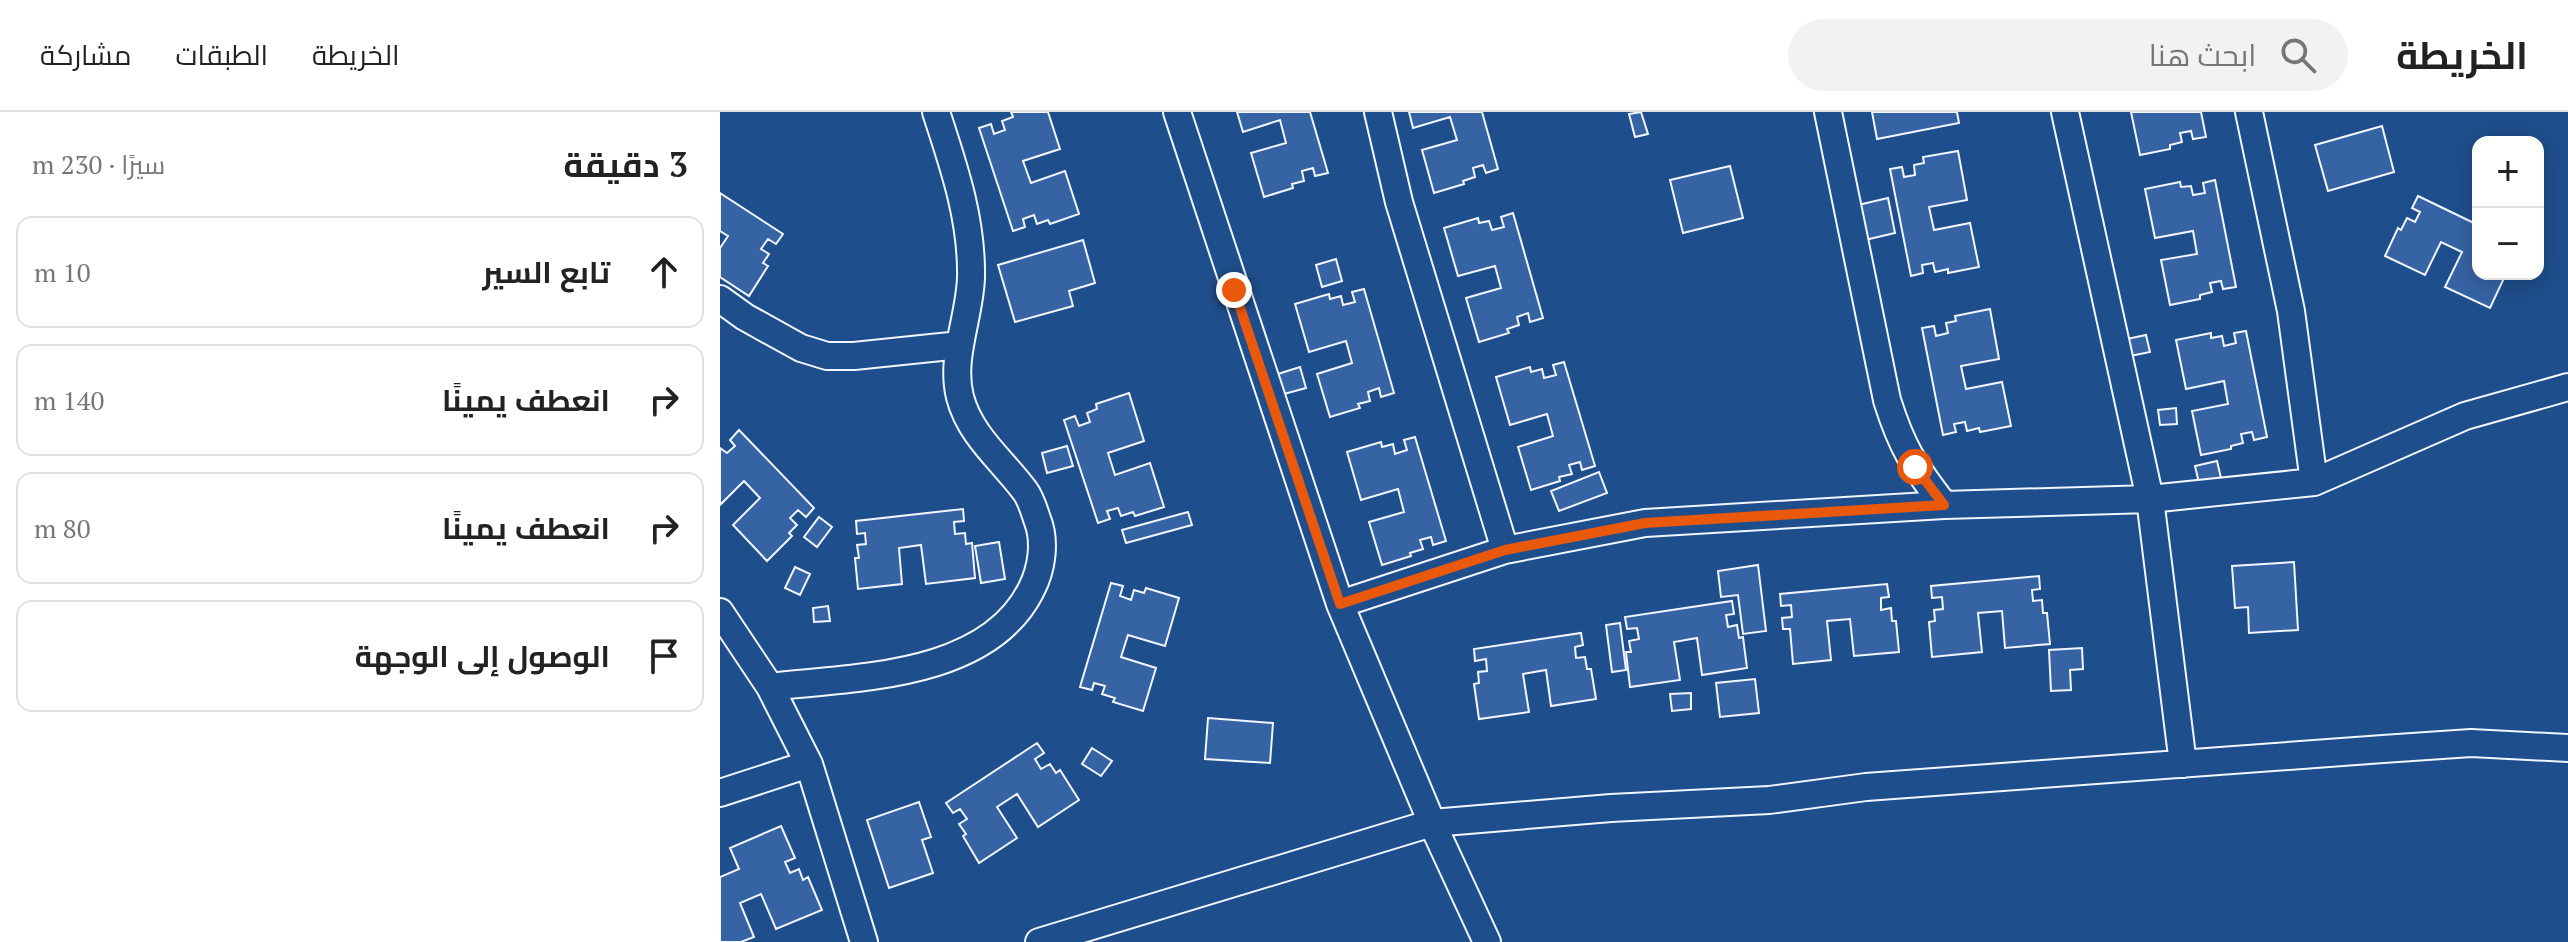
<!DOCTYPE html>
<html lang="ar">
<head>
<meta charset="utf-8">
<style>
	body { margin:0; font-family:"PT Serif",Cairo,serif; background:#f2f2f2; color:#222; direction:rtl }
	.controls { position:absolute; right:24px; top:24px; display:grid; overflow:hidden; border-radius:16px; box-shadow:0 4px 20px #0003 }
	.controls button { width:72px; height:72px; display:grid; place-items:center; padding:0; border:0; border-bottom:2px solid #e0e0e0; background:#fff; color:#222; font:40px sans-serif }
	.stop { position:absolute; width:24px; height:24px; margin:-18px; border:6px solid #ea580c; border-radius:50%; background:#fff }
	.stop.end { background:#ea580c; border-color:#fff; box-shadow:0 2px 8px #0008 }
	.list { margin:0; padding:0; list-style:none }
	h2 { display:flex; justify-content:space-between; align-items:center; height:104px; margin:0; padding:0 32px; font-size:34px }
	h2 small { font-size:26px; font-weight:400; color:#767676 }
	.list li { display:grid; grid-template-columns:52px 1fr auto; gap:24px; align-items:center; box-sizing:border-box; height:112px; margin:0 16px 16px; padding:0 16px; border:2px solid #e0e0e0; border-radius:16px }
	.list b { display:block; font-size:30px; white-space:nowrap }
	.list em { font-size:26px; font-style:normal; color:#767676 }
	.icon { flex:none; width:44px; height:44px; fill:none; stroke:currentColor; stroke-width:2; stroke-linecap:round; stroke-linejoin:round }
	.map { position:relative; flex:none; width:1848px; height:830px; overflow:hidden; direction:ltr }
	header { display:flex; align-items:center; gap:48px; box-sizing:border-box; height:112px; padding:0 40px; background:#fff; border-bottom:2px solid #e0e0e0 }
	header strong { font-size:38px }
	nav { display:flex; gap:44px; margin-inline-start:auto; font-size:28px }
	.search { width:560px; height:72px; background:#f2f2f2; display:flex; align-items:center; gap:20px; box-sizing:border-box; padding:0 28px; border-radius:44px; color:#767676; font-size:30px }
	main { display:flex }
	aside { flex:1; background:#fff }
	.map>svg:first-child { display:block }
	.building { fill:#3563a3; stroke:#f2f6ff; stroke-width:2 }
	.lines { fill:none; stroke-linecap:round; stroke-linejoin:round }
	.minor-casing { stroke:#f2f6ff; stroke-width:30 }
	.minor { stroke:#1f4e8c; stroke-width:26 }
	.route { stroke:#ea580c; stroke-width:10 }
</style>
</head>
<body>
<header>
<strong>الخريطة</strong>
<div class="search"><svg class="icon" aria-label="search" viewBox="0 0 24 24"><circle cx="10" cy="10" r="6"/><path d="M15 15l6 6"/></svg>ابحث هنا</div>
<nav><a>الخريطة</a><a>الطبقات</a><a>مشاركة</a></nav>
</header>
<main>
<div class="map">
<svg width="1848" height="830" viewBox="0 0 1848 830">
	<rect width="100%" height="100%" fill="#1f4e8c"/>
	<path class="building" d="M291,0H328L340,37L303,49L311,71L345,59L359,102L330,112L328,108L317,112L314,103L303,107L305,115L293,119L259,16L271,12L274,22L285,18L282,9L293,5Z
		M517,0H590L608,61L595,64L593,56L582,59L584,69L572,72L573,76L544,85L531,41L566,31L560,8L523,20Z
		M689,0H762L778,57L766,61L763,53L753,56L755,65L743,69L744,72L714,81L702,38L737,28L730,5L693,16Z
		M921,0L928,22L915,25L909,2Z
		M1152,0H1237L1239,11L1157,27Z
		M1411,0H1481L1486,25L1473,27L1471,19L1460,21L1462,30L1450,33V37L1420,43Z
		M1662,14L1674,60L1608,79L1595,33Z
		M1238,39L1247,88L1209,95L1214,118L1250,111L1259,155L1228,161V157L1215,160L1213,151L1202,153L1203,161L1191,164L1170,57L1182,55L1184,65L1195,63L1194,53L1204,51L1203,45Z
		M1010,54L1023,106L963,121L950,68Z
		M1495,68L1516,175L1503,177L1501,169L1490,171L1492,180L1480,183V187L1450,193L1441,148L1477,142L1473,119L1435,126L1425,77L1460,70L1461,75L1471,74L1473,83L1485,81L1483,71Z
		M0,81L63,122L56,132L48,127L41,137L49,142L43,151L48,154L29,184L0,165V136L8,124L0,119Z
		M1698,84L1758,113V162H1780L1785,164L1770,196L1725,175L1742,140L1721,130L1705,163L1665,144L1678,116L1681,118L1687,106L1695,110L1700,100L1692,96Z
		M1168,86L1175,121L1145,128L1138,93Z
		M793,101L823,206L810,210L808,201L797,205L799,213L787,217L789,221L759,230L746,186L781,176L775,154L738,164L724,116L758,106L759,111L769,109L772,118L784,115L781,105Z
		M363,128L375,171L349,179L353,194L295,210L278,153Z
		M616,147L622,169L602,175L596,153Z
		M644,177L674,281L661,285L659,276L648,280L650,289L638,292L640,296L610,305L597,262L632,251L626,229L589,240L575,192L609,182L610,187L621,184L623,193L635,190L632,180Z
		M1270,197L1279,247L1241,254L1246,277L1282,270L1291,314L1260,320L1259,316L1247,319L1245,310L1234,312L1236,320L1223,323L1202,216L1214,214L1216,224L1228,221L1226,211L1236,209L1235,204Z
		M1526,219L1547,325L1534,328L1532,320L1521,322L1523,331L1511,334V337L1481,343L1472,299L1508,292L1504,269L1466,277L1456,228L1491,221V226L1502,224L1504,234L1516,231L1514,221Z
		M1426,223L1430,240L1405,245L1402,228Z
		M844,250L875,354L862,358L860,350L849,353L852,362L839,365L840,369L811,378L798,335L833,324L827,302L790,313L776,265L810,255L811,260L822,257L824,266L836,263L833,253Z
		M580,255L586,276L564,282L558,262Z
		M409,281L424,329L388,341L395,363L430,351L444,395L415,404L413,400L401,404L398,396L387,399L390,407L378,411L344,308L355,304L359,314L370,310L367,301L377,297L376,292Z
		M1456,296L1457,312L1440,313L1438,298Z
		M19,318L94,396L86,405L78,398L70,406L77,413L69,421L72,424L47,449L13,413L40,386L24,369L0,393V336L7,341L15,334L10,328Z
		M695,325L726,429L713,433L711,425L700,428L703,437L690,441L691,444L662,453L649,410L684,400L678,377L641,388L627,340L661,330L662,335L673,332L675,342L687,338L684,328Z
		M347,334L353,354L327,361L322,341Z
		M1497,349L1501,366L1479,371L1475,354Z
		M879,360L887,381L839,399L831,379Z
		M243,397L244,409L234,410L235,422L245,421L246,432L252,431L255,466L206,472L201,433L179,436L182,472L138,477L135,446H139L137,433L146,432L145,421L137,422L136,409Z
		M468,400L472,413L406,431L402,418Z
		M99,405L112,415L97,435L84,425Z
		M279,430L285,467L261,471L255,434Z
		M1574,450L1578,518L1529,521L1528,495L1515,496L1512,454Z
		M1038,453L1046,519L1023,522L1018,483L1001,485L998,459Z
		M75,455L90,462L80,483L65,476Z
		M1319,464L1320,477L1312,478L1313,489L1322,488L1323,501H1327L1330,532L1285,536L1282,499L1258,501L1262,540L1212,545L1209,510L1215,509L1214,498L1223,497L1222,485L1212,486L1211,474Z
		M391,471L403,474L400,484L411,488L414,478L424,481L426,476L459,486L445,534L408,523L401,545L436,556L423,599L393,590L395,586L382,582L385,574L374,571L372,578L360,575Z
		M1167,472L1169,485L1161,486V498L1171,496L1172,509H1176L1179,540L1134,544L1130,507L1107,509L1111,548L1073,552L1070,517H1063L1062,506L1072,505L1071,493L1061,494L1060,482Z
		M1012,489L1014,502L1006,503L1008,515L1017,513L1019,526L1023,525L1027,556L982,563L977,526L954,530L960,568L910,575L906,540H911L909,529L919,527L917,516L907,517L905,505Z
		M108,494L110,509L94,510L93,496Z
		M900,511L906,558L892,560L886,513Z
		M861,521L863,533L855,535L856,546L865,545L867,557H871L876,587L831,594L826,558L803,562L809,600L759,607L754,572L759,571L758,560L767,559L766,547L755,549L754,537Z
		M1362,536L1363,557L1350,558L1351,578L1331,579L1329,538Z
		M1035,567L1039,601L1000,605L996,571Z
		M971,581V597L952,599L950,582Z
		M488,606L553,611L550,651L485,647Z
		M317,631L324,641L315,647L321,657L330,652L336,661L340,658L359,688L318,715L297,682L277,695L297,726L259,751L243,724L246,722L239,712L247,707L240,697L233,701L226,691Z
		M372,636L392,649L381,664L362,652Z
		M199,690L211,725L202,728L213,761L169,776L147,708Z
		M61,714L75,746L65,750L70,761L79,757L83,768L88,765L102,798L56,817L41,782L20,791L34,825L21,830H0V765L19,757L10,736Z"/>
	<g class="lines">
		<defs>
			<path id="minor" d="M457,0L620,492L712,711L767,830
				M658,0L679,90L785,438
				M1108,0L1167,288C1182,336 1194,354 1224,393
				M1345,0L1430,387L1463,652
				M1529,0L1571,199L1594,370
				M0,187L25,205L81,236L107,244H134L240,233
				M620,492L785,438L925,411L1224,393L1430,387L1594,370L1745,304L1848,275
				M0,500L50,575L89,652L144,830
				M50,575C136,565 267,566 311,478C322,457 326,429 317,407C314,398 311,387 305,379C283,349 250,324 240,285C230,246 250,205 251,165C252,107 234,55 216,0
				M0,681L89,652
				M319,830L712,711L891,696L1049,688L1146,675L1663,637L1751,631L1848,636"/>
		</defs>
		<use href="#minor" class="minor-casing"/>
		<use href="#minor" class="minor"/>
	</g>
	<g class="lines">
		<path class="route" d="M514,178L620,492L785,438L925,411L1224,393L1195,355"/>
	</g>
</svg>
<div class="controls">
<button>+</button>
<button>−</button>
</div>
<div class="stop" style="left:1195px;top:355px"></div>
<div class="stop end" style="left:514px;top:178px"></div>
</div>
<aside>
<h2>3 دقيقة<small>سيرًا · 230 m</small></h2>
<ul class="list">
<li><svg class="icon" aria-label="ahead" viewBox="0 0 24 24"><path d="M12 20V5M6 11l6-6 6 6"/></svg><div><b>تابع السير</b></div><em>10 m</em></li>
<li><svg class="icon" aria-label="right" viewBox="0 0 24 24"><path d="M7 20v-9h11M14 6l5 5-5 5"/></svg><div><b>انعطف يمينًا</b></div><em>140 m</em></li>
<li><svg class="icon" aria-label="right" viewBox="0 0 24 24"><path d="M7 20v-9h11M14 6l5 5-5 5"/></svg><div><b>انعطف يمينًا</b></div><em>80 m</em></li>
<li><svg class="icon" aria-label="arrive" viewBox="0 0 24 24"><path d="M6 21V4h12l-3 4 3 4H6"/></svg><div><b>الوصول إلى الوجهة</b></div></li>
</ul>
</aside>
</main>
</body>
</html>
